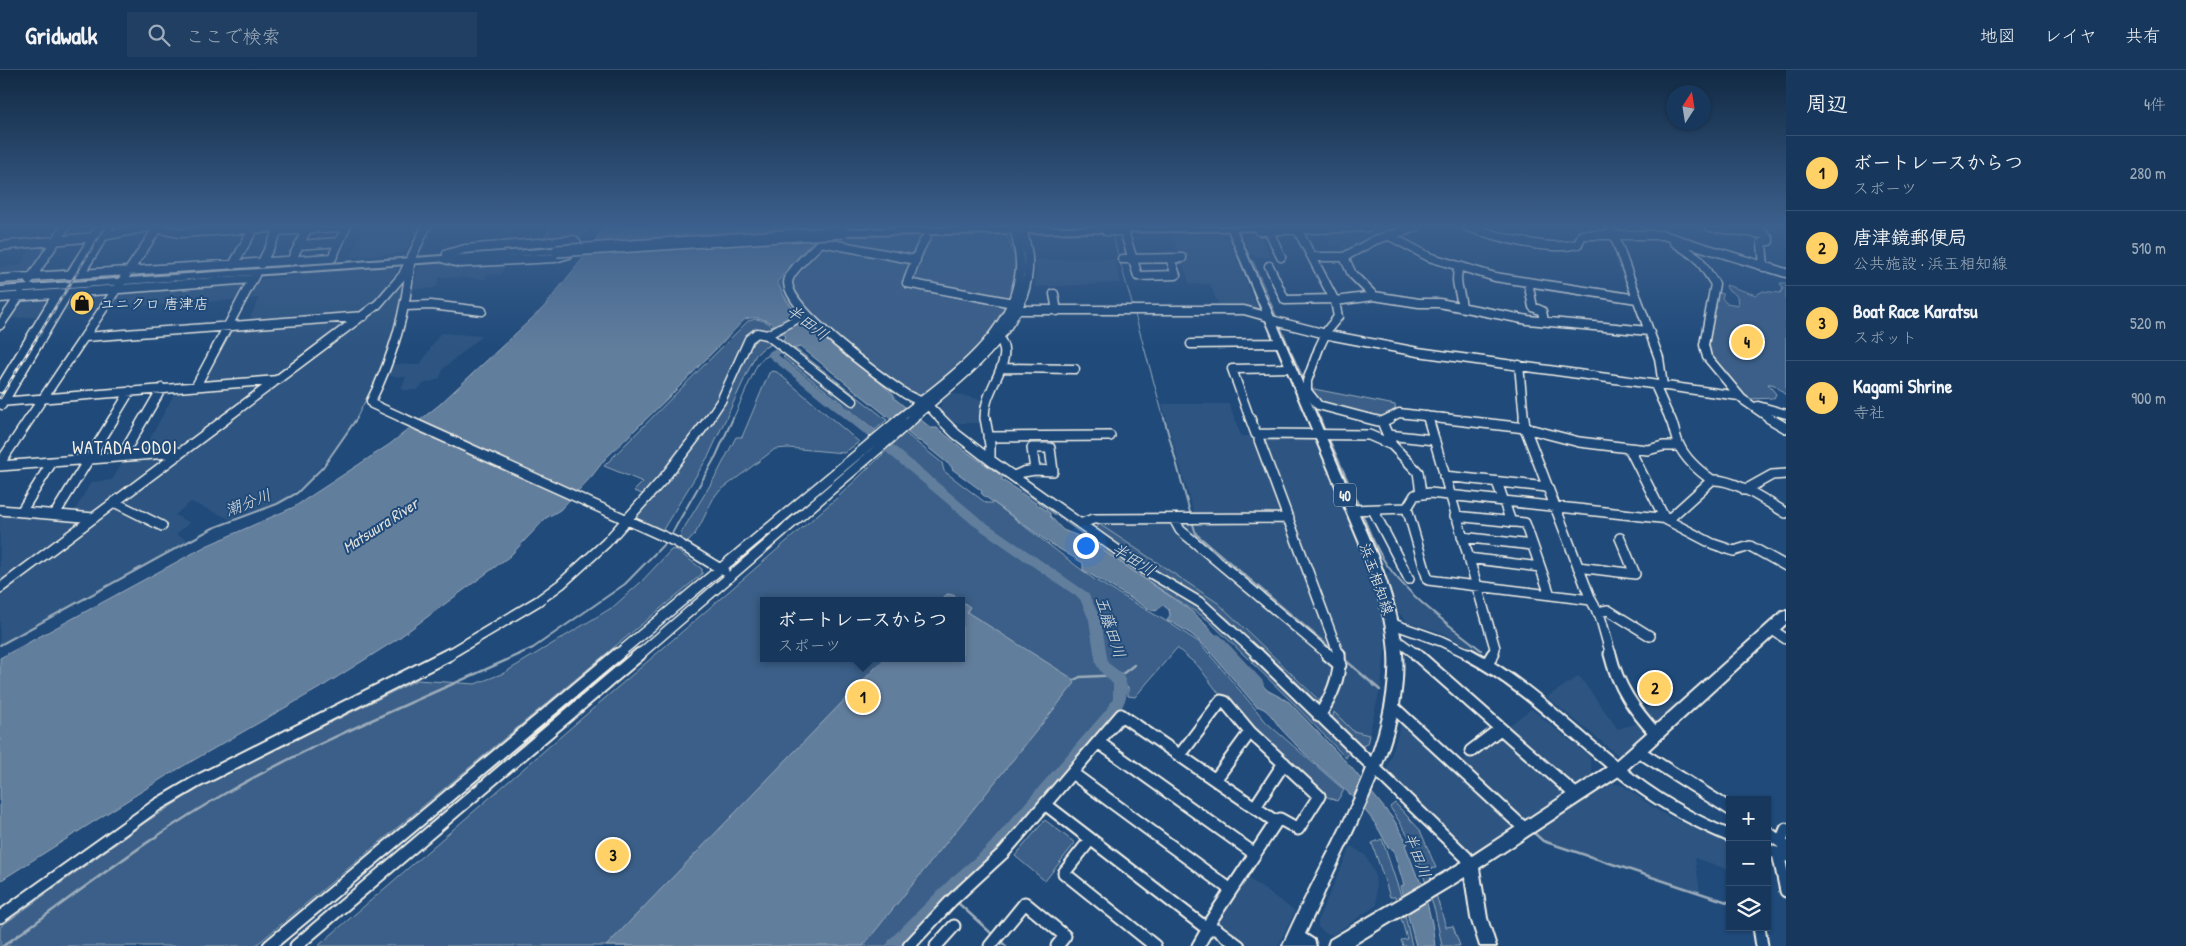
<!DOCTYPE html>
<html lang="ja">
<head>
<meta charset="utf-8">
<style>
	body { margin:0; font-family:"Patrick Hand","Klee One",sans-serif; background:#203f62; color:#f1f3f6 }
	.controls { position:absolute; right:15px; bottom:15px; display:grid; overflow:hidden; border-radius:0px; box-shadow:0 1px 4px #0004 }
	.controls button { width:45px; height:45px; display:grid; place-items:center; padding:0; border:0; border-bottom:1px solid #365272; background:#17385c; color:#f1f3f6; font:25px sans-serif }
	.compass { position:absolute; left:1666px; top:15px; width:45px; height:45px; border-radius:50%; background:#17385c; box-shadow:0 1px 4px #0004; rotate:12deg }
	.you { position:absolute; left:1085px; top:475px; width:18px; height:18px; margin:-12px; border:4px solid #fff; border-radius:50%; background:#1a73e8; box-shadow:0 0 0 8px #1a73e833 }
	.badge { display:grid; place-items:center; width:32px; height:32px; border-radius:50%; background:#ffd166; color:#111; font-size:16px; font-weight:700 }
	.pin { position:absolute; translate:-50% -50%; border:2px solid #fff; box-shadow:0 1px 5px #0006 }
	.popup { position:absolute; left:760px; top:527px; width:205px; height:65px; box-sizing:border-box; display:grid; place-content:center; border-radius:0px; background:#17385c; filter:drop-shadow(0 1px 4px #0005); font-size:16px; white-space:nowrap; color:#9eacbb }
	.popup b { font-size:19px; color:#f1f3f6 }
	.popup::after { content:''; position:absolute; left:50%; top:100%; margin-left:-10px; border:10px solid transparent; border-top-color:#17385c }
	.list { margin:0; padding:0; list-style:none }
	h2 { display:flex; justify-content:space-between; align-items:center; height:65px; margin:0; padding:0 20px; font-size:21px }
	h2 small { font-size:16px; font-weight:400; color:#9eacbb }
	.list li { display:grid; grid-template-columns:32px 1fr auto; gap:15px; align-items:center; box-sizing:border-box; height:75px; padding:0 20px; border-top:1px solid #365272 }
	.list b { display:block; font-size:19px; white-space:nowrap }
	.list p { margin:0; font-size:16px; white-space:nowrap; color:#9eacbb }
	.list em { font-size:16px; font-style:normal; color:#9eacbb }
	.icon { flex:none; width:28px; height:28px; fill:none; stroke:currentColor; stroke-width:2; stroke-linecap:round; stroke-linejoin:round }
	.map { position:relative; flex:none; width:1786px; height:876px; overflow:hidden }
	header { display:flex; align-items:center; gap:30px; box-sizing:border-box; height:70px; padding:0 25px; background:#17385c; border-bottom:1px solid #365272 }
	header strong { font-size:24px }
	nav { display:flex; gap:28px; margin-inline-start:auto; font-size:18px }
	.search { width:350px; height:45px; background:#203f62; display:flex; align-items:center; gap:12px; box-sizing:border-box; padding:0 18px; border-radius:0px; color:#9eacbb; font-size:19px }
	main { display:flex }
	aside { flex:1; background:#17385c }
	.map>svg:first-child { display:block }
	.built { fill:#2d5581 }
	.green { fill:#3a5f88; stroke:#97a8b8; fill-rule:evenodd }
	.water { fill:#627e9d; stroke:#9cacbb }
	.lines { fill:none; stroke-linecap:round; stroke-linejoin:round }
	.stream-far2 { stroke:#9cacbb; stroke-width:1 }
	.stream-far1 { stroke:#9cacbb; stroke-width:2 }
	.stream { stroke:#9cacbb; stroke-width:2.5 }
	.river { fill:#627e9d; fill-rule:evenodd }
	.minor-far2-casing { stroke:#f4f1e8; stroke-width:11 }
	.minor-far1-casing { stroke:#f4f1e8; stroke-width:12 }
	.minor-casing { stroke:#f4f1e8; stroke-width:15 }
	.major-casing { stroke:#f4f1e8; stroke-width:4 }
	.highway-casing { stroke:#f4f1e8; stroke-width:4 }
	.minor-far2 { stroke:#1f4a7a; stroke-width:8 }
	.minor-far1 { stroke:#1f4a7a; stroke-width:9 }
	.minor { stroke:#1f4a7a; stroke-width:11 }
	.major { fill:#1f4a7a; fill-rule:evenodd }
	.highway { fill:#1f4a7a; fill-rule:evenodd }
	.rail-casing { stroke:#f4f1e8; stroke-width:2.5 }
	.rail { stroke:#1f4a7a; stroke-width:1; stroke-dasharray:4.5; stroke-linecap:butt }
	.highway-bridge-casing { stroke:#f4f1e8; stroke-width:14; stroke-linecap:butt }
	.highway-bridge { stroke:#1f4a7a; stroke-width:11 }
	.labels { text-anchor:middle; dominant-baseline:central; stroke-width:4; stroke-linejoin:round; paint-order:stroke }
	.shield { fill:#1f4a7a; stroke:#b4bfc7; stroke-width:1 }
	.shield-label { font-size:14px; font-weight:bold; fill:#f4f1e8 }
	.poi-label { font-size:15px; fill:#f4f1e8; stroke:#1f4a7a; text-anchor:start }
	.street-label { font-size:15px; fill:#f4f1e8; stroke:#1f4a7a }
	.water-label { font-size:16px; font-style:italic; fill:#dee0dd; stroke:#1f4a7a }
	.quarter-label { font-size:18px; letter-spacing:1px; fill:#f4f1e8; stroke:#1f4a7a }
</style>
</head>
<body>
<header>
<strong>Gridwalk</strong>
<div class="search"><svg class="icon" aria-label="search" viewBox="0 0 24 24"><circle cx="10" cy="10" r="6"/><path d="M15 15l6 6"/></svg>ここで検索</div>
<nav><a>地図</a><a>レイヤ</a><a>共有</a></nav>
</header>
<main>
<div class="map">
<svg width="1786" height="876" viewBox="0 0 1786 876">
	<rect width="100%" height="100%" fill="#1f4a7a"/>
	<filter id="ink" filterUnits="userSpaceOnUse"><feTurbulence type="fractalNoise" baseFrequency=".02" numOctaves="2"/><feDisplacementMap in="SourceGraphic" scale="10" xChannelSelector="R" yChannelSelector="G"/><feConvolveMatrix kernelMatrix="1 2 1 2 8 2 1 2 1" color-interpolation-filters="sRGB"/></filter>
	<g filter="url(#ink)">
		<path class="built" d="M364,157H416L410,174L404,183L351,187Z
			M1379,157H1415L1345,185L1340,176L1330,175L1322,161Z
			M1253,160H1258L1270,187L1251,186L1244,168Z
			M1171,161H1211L1227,167L1258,239H1220L1210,214H1190Z
			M52,172L35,200L73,197L69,204L0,207V197L19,196L35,173Z
			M1114,189L1121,213L1035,217L1036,190Z
			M507,192L501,205L488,204L485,209L440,207L436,218L413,219L417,198L423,195Z
			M394,196L398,199L387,219L354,248L98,439L90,443L74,442L91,412L112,410L125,387L141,385L177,319L199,317L230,257L246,256L259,228L60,242L71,225L249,211L313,203L316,201Z
			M404,215L385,289L357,348L338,376L307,412L284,430L230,449L191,432L175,445L190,453L176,464L188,470L0,574V521L398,217Z
			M55,226L43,246L6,249L21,228Z
			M440,263L482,266L444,298L439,309L423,314L417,320H401L406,307L387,306L392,294L420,295Z
			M951,323L983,330L981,342L983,353H952L939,341L942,331Z
			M1162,334H1229L1241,366L1312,365L1377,521L1383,554L1385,579L1381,615L1369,665L1353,661L1218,533L1085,445L1194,444Z
			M0,442L85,449L0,513Z
			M1391,502L1411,523L1484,582L1481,584L1443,563L1408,552L1399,543L1386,503Z
			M1579,606L1618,659L1645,651L1639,644L1654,633L1640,623L1644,614L1680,636L1623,686H1619L1547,627Z
			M1531,639L1589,686L1593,706L1473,785L1386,703L1405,640L1461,692Z
			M1609,713L1622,715L1663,744L1730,773V800L1695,788L1700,822L1545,771L1534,760Z
			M1351,776L1365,785L1375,804L1377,835L1333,865L1325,863L1318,857V849Z
			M1245,806L1295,841L1278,876H1243L1214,854Z"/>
		<path class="green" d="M552,157H592L577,169L545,171L543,168Z
			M825,157H839L818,170L787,207L800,241L797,244L783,224L777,212Z
			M994,162L1007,166C1010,175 1016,186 1017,195C1019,241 979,277 947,304C937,312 928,321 917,327L911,325L826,260L792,222L790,207L826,170L834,166Z
			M1780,213H1786V325C1779,321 1777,313 1768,314L1776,324L1774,328L1749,329L1739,323L1717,305L1702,285L1707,278L1710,266L1708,265L1710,239H1716L1717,237L1711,232L1713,222L1723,224L1722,228L1726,233L1738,235L1737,226L1727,219L1726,215L1756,225L1763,221L1780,223L1783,219Z
			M756,249L765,251L775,258L771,261L781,269L762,279L755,286L709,385L662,461L636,450L638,442L650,427L634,421L643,412L604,396L748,251Z
			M796,279L887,350L875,360L783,287Z
			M772,301L777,302L859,372L844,383L788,378L775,379L717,423C706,438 702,459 688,472L680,470L681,463L718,402L736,367H742L769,303Z
			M1309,318L1395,335L1396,343L1381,350L1317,332Z
			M905,363L942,393L944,401L986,433H994L1095,510L1171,554L1200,573L1267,653L1344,720L1337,731L1323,725L1253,660L1224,626L1220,625L1199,597L1177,578L1135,627L1128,626V617L1001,764L886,876H318L838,427ZM764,531H962V588H764Z
			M1023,415L1195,534L1222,556L1349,682L1346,688L1291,631L1208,550L1142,507L1021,420Z
			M1099,454L1218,533L1320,631L1315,633L1228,549L1205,531L1153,499L1096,459Z
			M675,479L702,499V504L255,876H0V857L146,752L204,715L417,610L475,614L504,603L613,537L641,512L671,480Z
			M1334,642L1353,661L1369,665L1367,674L1360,677L1332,649Z
			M1395,733L1420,760L1436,798L1428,799L1446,857L1453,856L1460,876H1442L1435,841L1413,773L1390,737Z
			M1045,750L1075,773L1045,811L1015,786Z
			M1382,769L1400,823L1412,876H1403L1401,870L1407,869L1395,827H1390L1372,773Z"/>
		<path class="water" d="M604,157H825L777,212L786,230L802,251L869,303L894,325V328L931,358H937L964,380L1002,406V410C1018,420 1033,432 1050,443V446L1063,460L1086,469L1190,540L1205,554L1217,567L1232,592L1259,611L1267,620L1289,632L1351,697L1394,750L1408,774L1405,775L1417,806L1422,813L1432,853L1435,876H1416L1400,816L1404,815L1393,779L1388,778C1368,730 1330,710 1296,675C1293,671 1280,659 1278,655C1272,647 1267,638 1256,636L1206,577L1191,564L1173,553L1167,551L1170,545L1169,540L1163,535L1156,541L1149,539L1083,500V493L1051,474L983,425L981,423L982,421L952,399V397L920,371H918L801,277L790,279L781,271L786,266L780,262V259C768,251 760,245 745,249L676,320L605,389L592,406L560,440L546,448L510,486L396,570L323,616L166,706L0,811V588L206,476L294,437L390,374L439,335L543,238L583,188Z
			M947,524C957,524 963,533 970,537L967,542L1070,607L1075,613L863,876H606L885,588H962V531H940Z"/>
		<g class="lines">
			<path class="stream-far2" d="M1112,164L1133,237
				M414,166L418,157
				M1253,191L1277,247
				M1134,241L1164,349
				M1280,255L1290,278
				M1291,281L1303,307
				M1316,338L1320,349
				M356,349L380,302
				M733,349L757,295L762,289L773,283"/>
			<path class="stream-far1" d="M1164,348L1191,446
				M1320,348L1325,361
				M1328,367L1359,436
				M1362,443C1369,461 1376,479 1387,495C1411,529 1449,554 1481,580
				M1192,451L1196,464L1333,580
				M671,465L716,386L733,348
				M0,575L213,458L277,434L297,423L323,397L357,348
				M517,585L533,578L625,514L667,471"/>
			<path class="stream" d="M1344,589L1380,620
				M1074,610L1080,607L1121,605L1134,595
				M1533,762L1543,771L1730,833
				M957,832L992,864
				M1001,872L1006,876
				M3,876C78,823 151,765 231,720C324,668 423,628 520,584"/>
			<path class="river" d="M792,270L797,273L795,275L778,285L875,360L981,449L1088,523L1101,550L1108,593C1112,596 1117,599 1121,603C1133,618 1125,635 1115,648L996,788L962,817L906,876H887L889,870L952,807L986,778L1106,640L1113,629V614L1101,602L1096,594L1089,550L1080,529L973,455L867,366L769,287L767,285L770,281Z
				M1216,564L1220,565L1262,610L1264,614L1262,618L1257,620L1252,618L1212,573L1210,569L1212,565Z"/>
			<defs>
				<path id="minor-far2" d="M151,157L179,163L280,157
					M1104,157L1106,161H1124L1138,206L1176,205L1170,188
					M1296,157L1335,231L1338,247L1328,259L1319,278L1307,311V321L1318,335L1371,349
					M1467,157C1498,166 1546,182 1578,174L1582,165H1663L1786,203
					M1611,157L1659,288L1663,316
					M1710,157L1764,164L1759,157
					M278,161L339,157
					M1259,161L1368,157
					M1269,161L1281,187
					M1764,164L1769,169V171L1762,173L1764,197
					M1388,165L1429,187L1495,207L1637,229
					M103,166L148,157
					M926,168C916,182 914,197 907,213L1013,233
					M1674,172L1698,188L1715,214L1704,275L1707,287L1742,329L1771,349
					M299,175L339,172
					M0,176L94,167
					M447,184L465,179L574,170L577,173
					M1312,187H1344L1375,170L1417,157
					M1344,187L1352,204L1374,226
					M445,189L459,193L555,188L569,184
					M1122,189L1182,188
					M916,190L821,172C813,181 788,201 788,213C790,242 879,306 904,323C911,328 920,330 927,335C932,339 937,345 941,349
					M291,191L308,157
					M261,194L280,157
					M233,195L254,158
					M1269,196L1285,230L1334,229
					M1459,196C1454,214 1460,219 1462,237
					M80,204L109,157
					M70,205L100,157
					M0,209L332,188L346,157
					M29,211L65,157
					M1528,212L1533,237L1542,241L1544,251
					M1054,224L1057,241
					M0,228L252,209
					M1335,231L1374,226L1419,233H1439L1528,250L1649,261
					M405,236L431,235L482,241
					M1012,240H1244L1269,247
					M1271,250L1334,266L1418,282L1739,326
					M0,255L21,224
					M767,265L806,244
					M85,267L364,246
					M1191,274L1280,273
					M1519,295L1524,349
					M1002,298L1075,299
					M1655,315L1670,349
					M196,316L255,205
					M0,318L57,224
					M0,332L278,310
					M2,335L68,223
					M1758,336L1786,344
					M1427,346L1428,349
					M29,349L157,159
					M113,349L130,321
					M144,349L162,318
					M225,349L378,234L403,205L426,157
					M405,349L372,334L371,331C393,287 406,243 410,194
					M709,349L721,331L749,269L757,263L767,265L853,331
					M899,349C948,309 1015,267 1020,199C1021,185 1017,170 1014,157
					M912,349C959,307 1033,258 1028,187C1027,177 1024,167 1022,157
					M985,349C981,320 1020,288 997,266
					M1250,349L1232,299L1290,298
					M1388,349L1399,343L1450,349"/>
				<path id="minor-far1" d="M402,348L676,472L724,501
					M940,348L956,364L990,390L1147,501L1201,533L1258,585
					M985,348L990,375V390
					M1250,348L1256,364L1369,365L1392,375
					M1366,348L1382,352L1392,375L1418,402L1421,423
					M1428,348L1495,578L1493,585
					M1439,348L1525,358L1579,372L1629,378L1648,380L1663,376H1679
					M1524,348L1525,358L1591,530L1600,546L1611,585
					M1670,348C1674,356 1675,367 1679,375C1686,390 1699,401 1712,410C1734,408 1767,432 1786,443
					M1769,348L1786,358
					M1382,352L1390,348
					M1388,365L1434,370
					M988,367L1110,366
					M1259,370L1339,585
					M1032,378H1050L1053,401L1035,400Z
					M1629,378L1665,449L1713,474L1734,481L1750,476L1786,496
					M122,386L144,348
					M0,393L30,348
					M0,396L181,382
					M1014,406L1023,402L1035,400
					M1444,406L1547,417
					M1497,412L1511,452
					M1745,420L1772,405L1786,404
					M114,432L162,456
					M1407,438L1428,510L1591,530
					M0,440L94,448
					M1351,440L1407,438L1415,425L1430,423L1669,449L1712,410
					M1373,440L1409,509
					M21,442L52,392
					M55,444L114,348
					M1455,446L1525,453L1550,525
					M1174,449L1180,460L1329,585
					M1080,454L1093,449L1289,448
					M1462,467L1532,475
					M1468,488L1540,497
					M1578,497L1635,504L1620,468
					M0,518L227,348
					M1597,542L1608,540L1650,566
					M1393,554L1441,571L1471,585
					M1771,559L1786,569
					M1394,568L1417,585
					M448,585L538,531L561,514L606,473L664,408L710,348
					M617,585L901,348
					M639,585L914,348"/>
				<path id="minor" d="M1257,584L1466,787L1471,795
					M1327,584L1340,595
					M1416,584L1576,725
					M1468,584C1525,614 1570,661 1619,700C1653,728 1689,749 1730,766
					M1610,584C1618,617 1634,640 1657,665
					M1487,594L1493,584
					M1392,636L1525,759
					M1319,646C1331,628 1341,606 1339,584
					M1098,672L1255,784
					M1471,681L1500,659
					M1638,681L1730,739
					M1180,685L1221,631L1225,632L1250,662L1319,726L1298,759L1280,749L1276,752L1206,858V862L1198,876
					M1072,703L1231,820
					M1215,710L1250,662
					M1045,734L1206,858L1216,859L1239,876
					M1255,737L1284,693
					M1767,762L1786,776
					M1090,770L1064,803L1155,876
					M1781,771L1786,759
					M1767,780L1786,786
					M1778,783L1786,821
					M0,847L157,735L198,711L450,584
					M1759,857L1762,876
					M269,876L618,584
					M296,876L640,584
					M909,876L951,831L1004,782L1121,645L1276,752
					M936,876L954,856
					M990,876L1025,833L1065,866L1057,876"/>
				<path id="major" d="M1227,157H1235L1378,488C1389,519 1400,550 1402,583C1407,652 1373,718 1345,778C1331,807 1318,836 1305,864L1314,870L1316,876H1283C1320,788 1395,682 1389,583C1387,550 1377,519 1366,488Z
					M1786,541V554L1622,704L1479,798L1487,848L1496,876H1480L1471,848L1465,807L1351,876H1328L1330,870L1466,790L1612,694L1782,542Z"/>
				<path id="highway" d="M1028,157H1286L1281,160L843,165L838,162L843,159Z
					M557,178L562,181L561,183L0,223V217Z"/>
			</defs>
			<use href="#minor-far2" class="minor-far2-casing"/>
			<use href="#minor-far1" class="minor-far1-casing"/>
			<use href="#minor" class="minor-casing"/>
			<use href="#major" class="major-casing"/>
			<use href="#highway" class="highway-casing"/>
			<use href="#minor-far2" class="minor-far2"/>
			<use href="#minor-far1" class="minor-far1"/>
			<use href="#minor" class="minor"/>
			<use href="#major" class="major"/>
			<use href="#highway" class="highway"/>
			<defs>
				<path id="rail" d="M0,328L105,157"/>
			</defs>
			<use href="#rail" class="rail-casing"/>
			<use href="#rail" class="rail"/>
			<defs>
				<path id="highway-bridge" d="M557,181L843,162"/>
			</defs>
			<use href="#highway-bridge" class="highway-bridge-casing"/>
			<use href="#highway-bridge" class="highway-bridge"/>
		</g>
	</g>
	<linearGradient id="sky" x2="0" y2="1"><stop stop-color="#112943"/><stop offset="0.56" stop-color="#3c608d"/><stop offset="1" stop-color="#3c608d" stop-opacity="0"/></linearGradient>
	<rect width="1786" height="279" fill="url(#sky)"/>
	<defs>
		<symbol id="shop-disc" viewBox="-11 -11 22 22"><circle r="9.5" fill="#ffd166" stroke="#1f4a7a"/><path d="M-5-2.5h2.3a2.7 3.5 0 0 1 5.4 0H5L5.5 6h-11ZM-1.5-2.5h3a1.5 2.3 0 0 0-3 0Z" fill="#111"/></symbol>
	</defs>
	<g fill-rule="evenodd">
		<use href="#shop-disc" x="68" y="219" width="28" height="28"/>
	</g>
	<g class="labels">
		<rect class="shield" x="1334" y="413.5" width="22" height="23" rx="4"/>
		<g class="shield-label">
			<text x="1345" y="425">40</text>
		</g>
		<g class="poi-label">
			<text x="100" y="233">ユニクロ 唐津店</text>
		</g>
		<g class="street-label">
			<text transform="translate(1377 509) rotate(71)">浜玉相知線</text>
		</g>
		<g class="water-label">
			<text transform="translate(808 252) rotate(37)">半田川</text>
			<text transform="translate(248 432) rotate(-21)">潮分川</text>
			<text transform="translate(380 455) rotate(-33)">Matsuura River</text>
			<text transform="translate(1134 489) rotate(32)">半田川</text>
			<text transform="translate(1111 557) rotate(72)">五藤田川</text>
			<text transform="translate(1418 785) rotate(69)">半田川</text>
		</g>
		<g class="quarter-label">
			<text x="125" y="377">WATADA-ODOI</text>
		</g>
	</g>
</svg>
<div class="controls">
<button>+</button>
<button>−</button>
<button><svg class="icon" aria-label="layers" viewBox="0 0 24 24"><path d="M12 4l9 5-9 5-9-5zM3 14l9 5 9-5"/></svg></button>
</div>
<svg class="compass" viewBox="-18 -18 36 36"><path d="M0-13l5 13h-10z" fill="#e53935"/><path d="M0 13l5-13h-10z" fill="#9eacbb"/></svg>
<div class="you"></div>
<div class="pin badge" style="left:863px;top:627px">1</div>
<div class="popup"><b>ボートレースからつ</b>スポーツ</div>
<div class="pin badge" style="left:1655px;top:618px">2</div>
<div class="pin badge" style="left:613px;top:785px">3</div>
<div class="pin badge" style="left:1747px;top:272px">4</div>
</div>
<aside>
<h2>周辺<small>4件</small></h2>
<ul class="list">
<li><span class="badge">1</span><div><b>ボートレースからつ</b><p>スポーツ</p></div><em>280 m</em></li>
<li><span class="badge">2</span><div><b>唐津鏡郵便局</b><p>公共施設 · 浜玉相知線</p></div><em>510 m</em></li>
<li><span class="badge">3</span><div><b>Boat Race Karatsu</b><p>スポット</p></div><em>520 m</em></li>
<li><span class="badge">4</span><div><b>Kagami Shrine</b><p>寺社</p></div><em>900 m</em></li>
</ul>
</aside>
</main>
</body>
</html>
